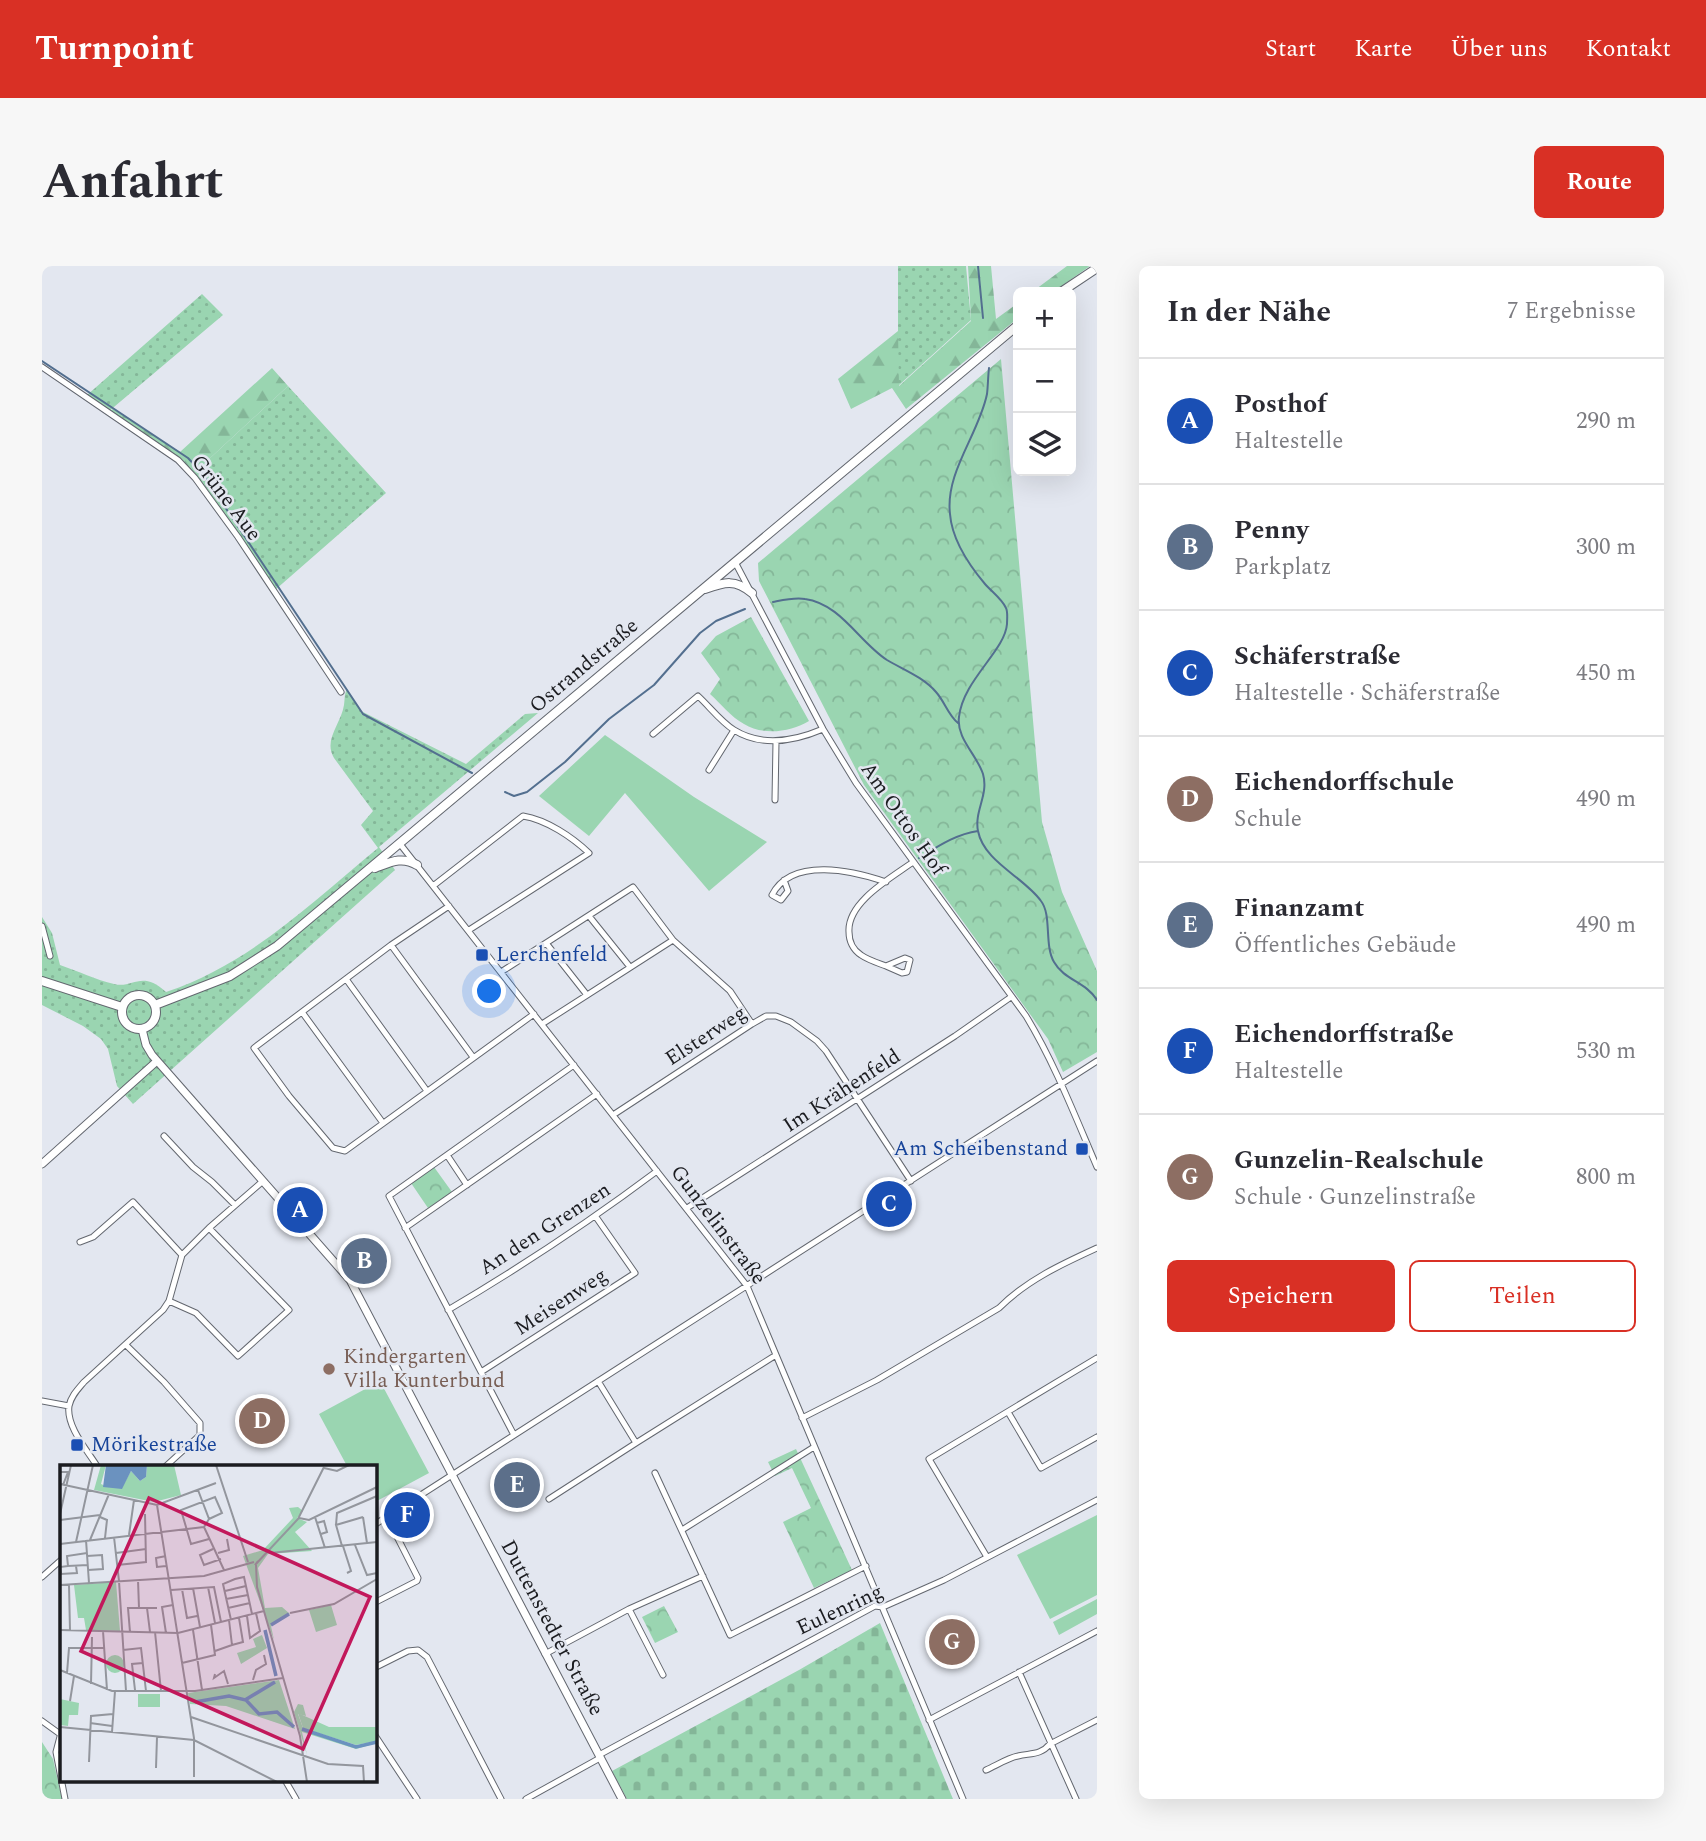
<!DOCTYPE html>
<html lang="de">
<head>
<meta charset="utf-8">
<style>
	body { margin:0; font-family:Spectral,serif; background:#f7f7f7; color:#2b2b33 }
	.controls { position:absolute; right:21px; top:21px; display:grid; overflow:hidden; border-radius:10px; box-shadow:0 7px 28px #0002 }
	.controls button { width:63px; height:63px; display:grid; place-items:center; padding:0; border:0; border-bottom:2px solid #e1e1e2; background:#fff; color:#2b2b33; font:35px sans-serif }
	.you { position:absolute; left:448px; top:726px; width:24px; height:24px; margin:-18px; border:5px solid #fff; border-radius:50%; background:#1a73e8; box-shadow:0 0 0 10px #1a73e833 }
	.badge { display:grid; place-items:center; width:46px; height:46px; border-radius:50%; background:#d93025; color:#fff; font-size:23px; font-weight:700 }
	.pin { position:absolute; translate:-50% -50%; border:4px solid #fff; box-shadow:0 2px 7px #0006 }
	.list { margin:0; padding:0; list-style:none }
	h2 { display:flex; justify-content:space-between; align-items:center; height:91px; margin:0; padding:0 28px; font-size:30px }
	h2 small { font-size:23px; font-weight:400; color:#7c7c81 }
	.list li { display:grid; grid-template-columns:46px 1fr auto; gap:21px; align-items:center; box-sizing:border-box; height:126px; padding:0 28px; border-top:2px solid #e1e1e2 }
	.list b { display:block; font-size:26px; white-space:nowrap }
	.list p { margin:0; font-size:23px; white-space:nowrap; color:#7c7c81 }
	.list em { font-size:23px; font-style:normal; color:#7c7c81 }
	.actions { display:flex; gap:14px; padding:21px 28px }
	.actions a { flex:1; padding:16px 0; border:2px solid #d93025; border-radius:10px; text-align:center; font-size:24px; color:#d93025 }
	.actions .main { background:#d93025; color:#fff }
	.icon { flex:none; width:38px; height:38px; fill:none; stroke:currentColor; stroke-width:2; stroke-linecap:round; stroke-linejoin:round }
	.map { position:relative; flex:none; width:1055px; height:1533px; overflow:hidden; border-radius:10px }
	header { display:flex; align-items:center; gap:42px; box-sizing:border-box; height:98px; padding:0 35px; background:#d93025; color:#fff }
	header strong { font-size:33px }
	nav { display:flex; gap:38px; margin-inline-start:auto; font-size:24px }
	.intro { display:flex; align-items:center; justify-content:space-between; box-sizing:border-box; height:168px; padding:0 42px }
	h1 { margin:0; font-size:49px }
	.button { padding:18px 32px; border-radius:10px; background:#d93025; color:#fff; font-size:24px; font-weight:700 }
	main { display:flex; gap:42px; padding:0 42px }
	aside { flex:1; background:#fff; border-radius:10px; box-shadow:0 7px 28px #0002 }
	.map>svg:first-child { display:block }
	.grass { fill:url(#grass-dots) }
	.forest { fill:url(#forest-firs) }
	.cemetery { fill:url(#cemetery-stones) }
	.park { fill:url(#park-crowns) }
	.garden { fill:#9ad5b1 }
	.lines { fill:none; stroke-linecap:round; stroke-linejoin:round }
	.stream { stroke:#536f8f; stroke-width:2 }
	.minor-casing { stroke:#63676f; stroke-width:7 }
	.tertiary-casing { stroke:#63676f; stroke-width:9 }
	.secondary-casing { stroke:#63676f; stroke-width:10 }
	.minor { stroke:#fff; stroke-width:5 }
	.tertiary { stroke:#fff; stroke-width:7 }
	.secondary { stroke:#fff; stroke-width:8 }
	.transit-dot { fill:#1a4fb4; stroke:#e3e7f0; stroke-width:2.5 }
	.education-dot { fill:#8d6e63; stroke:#e3e7f0; stroke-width:2.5 }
	.labels { text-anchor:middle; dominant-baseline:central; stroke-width:5; stroke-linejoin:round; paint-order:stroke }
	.street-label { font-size:21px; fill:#1b1c20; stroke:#e3e7f0 }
	.transit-label { font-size:21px; fill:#164399; stroke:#e3e7f0; text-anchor:start }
	.education-label { font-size:21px; fill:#785e54; stroke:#e3e7f0; text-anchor:start }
	.inset-river { fill:none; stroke:#6b92bf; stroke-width:3.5 }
	.inset-road { fill:none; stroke:#93969d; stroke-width:2 }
	.view { fill:#c2185b; fill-opacity:0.15; stroke:#c2185b; stroke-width:3.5 }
	.inset-edge { fill:none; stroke:#1b1c20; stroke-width:3.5 }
</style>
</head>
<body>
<header>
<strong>Turnpoint</strong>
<nav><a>Start</a><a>Karte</a><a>Über uns</a><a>Kontakt</a></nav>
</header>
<div class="intro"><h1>Anfahrt</h1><a class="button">Route</a></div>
<main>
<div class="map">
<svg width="1055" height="1533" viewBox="0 0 1055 1533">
	<defs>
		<pattern id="grass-dots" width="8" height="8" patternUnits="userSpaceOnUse" patternTransform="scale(1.75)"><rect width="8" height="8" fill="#9ad5b1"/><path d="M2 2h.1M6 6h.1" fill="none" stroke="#84b698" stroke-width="1.8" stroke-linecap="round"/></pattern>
		<pattern id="forest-firs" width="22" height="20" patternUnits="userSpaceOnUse" patternTransform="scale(1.75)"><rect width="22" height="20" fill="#9ad5b1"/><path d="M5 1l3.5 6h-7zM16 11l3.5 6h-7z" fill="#84b698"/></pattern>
		<pattern id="cemetery-stones" width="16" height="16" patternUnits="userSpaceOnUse" patternTransform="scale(1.75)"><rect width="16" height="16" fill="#9ad5b1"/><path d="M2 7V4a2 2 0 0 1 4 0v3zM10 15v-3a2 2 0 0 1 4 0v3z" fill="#84b698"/></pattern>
		<pattern id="park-crowns" width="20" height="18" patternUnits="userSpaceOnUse" patternTransform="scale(1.75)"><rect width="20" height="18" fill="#9ad5b1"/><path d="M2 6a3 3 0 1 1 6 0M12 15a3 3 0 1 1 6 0" fill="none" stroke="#84b698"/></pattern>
	</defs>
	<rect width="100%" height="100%" fill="#e3e7f0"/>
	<path class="grass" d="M856,0H924L929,54L856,120Z
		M160,28L181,49L66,146L44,130Z
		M246,120L344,227L233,324L152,207Z
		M305,423L319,445L424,498L483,448L496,447L337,581L353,604L91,838L75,820L66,783L59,773L41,760L0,739V651L10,667L18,699C36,705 54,714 72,718C91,723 99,703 124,726C208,698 269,637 336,582L319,559L331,545L292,492C281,474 299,458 302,439C303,433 302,429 305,423Z"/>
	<path class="forest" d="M926,0H949L954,53L976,37V52L864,143L850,122L809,143L796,113L856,65L857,120L929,55Z
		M1025,0H1048L1011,26H990Z
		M230,102L246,120L152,207L134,190L66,146L71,143L138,186Z"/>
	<path class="cemetery" d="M838,1357L911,1533H585L570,1505L757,1404Z"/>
	<path class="park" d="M959,93L1000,556L1020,626L1055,705V786L1021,806L1006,773L822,519L717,315L716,297Z
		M709,351L767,455C749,466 721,470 702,458C689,451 678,437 668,428L678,413L659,387L674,370Z
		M392,901L410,926L386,942L369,917Z
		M754,1183L810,1304L772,1322L741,1256L769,1242L750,1202L733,1210L726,1196Z
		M622,1340L636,1366L613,1377L600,1351Z
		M0,1476L11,1493L20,1533H0Z"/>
	<path class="garden" d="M563,469L652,531L725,576L667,625L583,527L547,570L497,530Z
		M338,1115L387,1207L333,1236L332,1200H305L277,1148Z
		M1055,1249V1329L1008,1353L975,1289Z
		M1055,1333V1348L1017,1369L1011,1356Z"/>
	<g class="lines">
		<path class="stream" d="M936,0L941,52
			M0,95L146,192L161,208L321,448L430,507
			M947,102C946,110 946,120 945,128C937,168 903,206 908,248C910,274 927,299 943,318C950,326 960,333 964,342C966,346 965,353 965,358C963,385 921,414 917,451C914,472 935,489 941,508C947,529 932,545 936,565C942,596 982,611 999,635C1010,649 1002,679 1012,696C1022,714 1044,716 1055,734
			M731,336C741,334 753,331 763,333C799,338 817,376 845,394C862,404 881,411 894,426C903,436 906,449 916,457
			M463,526L472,530L485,526L523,496L567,453L612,419L658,367L674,355L703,343
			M877,592C895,581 914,568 936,565"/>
		<defs>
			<path id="minor" d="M0,101L136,194L153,212L196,271L299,426
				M693,296L781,463L814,517L984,750C1013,798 1033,850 1055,901
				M611,468L656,430C667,440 679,456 692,464C721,482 753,475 781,463
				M667,504L692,464
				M733,534L734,476
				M358,578L705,1020L921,1533
				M742,614L746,625L739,634L730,629C750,590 812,605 844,616
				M391,620L481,550C505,554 530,571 547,587L427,664
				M407,640L349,679L212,782L247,830L291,882L303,885L492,748
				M547,650L588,701
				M0,660L8,690
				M504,677L545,729
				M349,679L431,791
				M844,700L860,707L865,706L868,694L863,692L844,700C836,697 826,694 819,689C811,684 807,675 807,666C805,636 849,612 871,596
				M459,706L591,621L631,674
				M304,713L385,825
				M260,746L341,857
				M500,758L631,674L688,725L710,758
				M571,849L710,758L724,750H734L749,756L775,775L784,785L869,915
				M122,870L151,901L170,916L193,939
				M405,889L425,919
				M645,942L913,770L969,731
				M363,962L555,828
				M38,976L51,971L91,936L140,989
				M127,1035L154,1047L196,1090L247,1044L167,962
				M406,1044C479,1001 547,956 615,905
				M84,1079L122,1116L158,1157V1169L124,1200
				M439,1106L593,1007L554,951
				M556,1115L594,1177L734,1089
				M0,1135L27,1140
				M966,1146L999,1202L1055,1171
				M760,1152L835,1114L957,1042C985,1014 1020,998 1055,982
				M472,1169L347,930L532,799
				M55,1200C45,1184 24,1160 27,1140C29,1130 36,1123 42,1116L121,1044L127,1035L140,989L167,962L221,915
				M613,1207L688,1369L824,1300
				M507,1233L594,1177
				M332,1259L1055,795
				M640,1264L772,1181
				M945,1291L887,1193L1055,1092
				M0,1311L19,1294
				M332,1337L375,1315L376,1312L345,1251
				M587,1343L621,1409
				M503,1388L587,1343L661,1310
				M332,1402L366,1385L376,1384L385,1391L459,1533
				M977,1406L1034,1533
				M887,1454L1055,1365
				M0,1455L18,1468
				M19,1467L14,1486L23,1533
				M332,1468L375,1533
				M557,1489L833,1340L841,1341L902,1314L1055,1234
				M944,1504C955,1499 966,1492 976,1490C989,1487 999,1489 1008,1478L1055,1454
				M243,1514L254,1533
				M484,1533L558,1492"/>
			<path id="tertiary" d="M100,763L104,779L110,789L308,1014L580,1533
				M0,898L115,795"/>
			<path id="secondary" d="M1019,26L1055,2
				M663,323C683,316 693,313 710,327
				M333,602C349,596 360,590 375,599
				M0,715L80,741
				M80 746a17 17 0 1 1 34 0a17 17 0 1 1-34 0Z
				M113,739L188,710L235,680L976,59"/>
		</defs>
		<use href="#minor" class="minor-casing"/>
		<use href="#tertiary" class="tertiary-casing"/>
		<use href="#secondary" class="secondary-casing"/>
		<use href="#minor" class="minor"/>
		<use href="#tertiary" class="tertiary"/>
		<use href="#secondary" class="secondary"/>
	</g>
	<g class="transit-dot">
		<rect x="433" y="682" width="14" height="14" rx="3.5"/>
		<rect x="1033" y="876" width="14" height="14" rx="3.5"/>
		<rect x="28" y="1172" width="14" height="14" rx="3.5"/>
	</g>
	<circle class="education-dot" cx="287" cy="1103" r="7"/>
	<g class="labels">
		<g class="street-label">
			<text transform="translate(184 232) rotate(53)">Grüne Aue</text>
			<text transform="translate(542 400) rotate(-40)">Ostrandstraße</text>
			<text transform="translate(861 553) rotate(55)">Am Ottos Hof</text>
			<text transform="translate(664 770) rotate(-33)">Elsterweg</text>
			<text transform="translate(800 825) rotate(-33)">Im Krähenfeld</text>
			<text transform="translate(676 959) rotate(53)">Gunzelinstraße</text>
			<text transform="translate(503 963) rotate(-33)">An den Grenzen</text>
			<text transform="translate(519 1036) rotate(-33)">Meisenweg</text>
			<text transform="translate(798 1344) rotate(-25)">Eulenring</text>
			<text transform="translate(510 1362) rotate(62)">Duttenstedter Straße</text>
		</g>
		<g class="transit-label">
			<text x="454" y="689">Lerchenfeld</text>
			<text x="1026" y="883" text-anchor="end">Am Scheibenstand</text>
			<text x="49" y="1179">Mörikestraße</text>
		</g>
		<g class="education-label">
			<text x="301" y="1091">Kindergarten<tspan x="301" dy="24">Villa Kunterbund</tspan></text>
		</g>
	</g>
	<g transform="translate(18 1199)">
		<rect width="317" height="317" fill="#e3e7f0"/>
		<path d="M238,42L243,46L237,53L247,57L235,67L252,86L208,89L198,103L205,143L222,142L230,149L211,161L214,175L183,91L203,85L233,53L229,43ZM271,140L277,160L256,167L249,145ZM238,248L269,262H317V276L296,280L243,263Z" fill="#9ad5b1"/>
		<path d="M238,239L243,240L246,251L238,249L243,263L295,282L317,278L296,284L242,267L247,290L234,247Z" fill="#9ad5b1"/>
		<path d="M56,117L60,166L26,165L24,153H18L14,120Z" fill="#9ad5b1"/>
		<path d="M41,0H46L41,19L48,22L65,17L71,6L80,16L86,12L87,0H114L121,30L94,37L34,25ZM219,215L235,264L166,241L130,239L128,228ZM0,234L19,238L18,250H9L8,261L0,260Z" fill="#9ad5b1"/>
		<path d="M202,170L207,183L181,199L177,188L196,182L193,174ZM46 199a9 9 0 1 1 18 0a9 9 0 1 1-18 0ZM78,229H100V242H78Z" fill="#9ad5b1"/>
		<path d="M46,0H87L86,12L80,16L71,6L62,24L43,22Z" fill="#6b92bf"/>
		<path class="inset-river" d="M211,160L229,149M205,165L216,211M185,235L215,217M135,237L169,231L186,235L199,249L217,247L234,262M242,264L296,282L317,277"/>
		<path class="inset-road" d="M156,0L188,97M264,3L277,6L289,0M0,7H8L3,20M0,19L97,40L156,18M138,25L149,54L144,62M97,40L134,273V312M0,49L11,0M40,52L47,55L45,73M255,52L265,83M303,52L307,78M239,53L249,55L317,22M0,55L40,50M257,58L264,56L267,67L261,69M276,60L277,48L317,31M144,62L164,105M69,70L74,35M54,72L59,116M149,74L131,79L121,45L155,32L162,48L149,54M26,75L29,118M30,75L49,29M16,77L33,0M0,79L144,62M295,80L307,110L317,108M282,81L276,60L303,52M283,81L291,106L287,108M153,84L140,90L144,100L161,94M27,88L7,91L8,101L28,100M56,88L86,84M158,88L169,85L167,74M210,88L317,77M27,91L42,90L43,104L28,105M106,91L96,93L97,102L106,101M198,96L195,100L238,54L264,2M57,100L86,97L85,49M196,100L197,122L240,271L247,317M8,101L0,102L1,109L17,108L16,101M78,115L79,143M59,116L66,226M0,120L144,111L194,97M9,120L10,166M148,122L155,158M133,123L140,162M122,124L127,153L137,151M111,125L154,122L161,157M165,126L186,121M166,134L188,130M87,143L90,167M168,143L190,138M230,148L274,139L317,114M187,151L190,173L200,166L196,148M171,155L163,119L175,114L184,112L192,149M0,165L118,168L204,146M133,165L142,225M43,166L47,225M70,167L68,143H97M95,167L101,226M106,168L102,142L113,140M172,180L183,177L179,153M63,185L81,183L86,226M155,186L172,180L169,155M122,198L155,190L151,160M0,205L52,226H135L223,213M7,208L9,183H44M155,209L154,213L164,206L168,219M193,215L196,205L206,199L204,190M31,219L32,172M75,225L72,199L83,198M10,236L14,211M131,252L268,299L303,301L304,317M30,258L52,261M0,262L134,275L217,317M52,267L55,226M29,297L31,251L53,249M96,303L97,272"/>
		<path class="view" d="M89,33L310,132L243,284L21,186Z"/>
		<rect width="317" height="317" class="inset-edge"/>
	</g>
</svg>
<div class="controls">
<button>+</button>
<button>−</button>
<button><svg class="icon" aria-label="layers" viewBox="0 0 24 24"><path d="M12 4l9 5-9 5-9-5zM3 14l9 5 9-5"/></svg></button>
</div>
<div class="you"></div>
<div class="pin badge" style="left:258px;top:944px;background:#1a4fb4">A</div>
<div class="pin badge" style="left:322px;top:995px;background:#5c6f8a">B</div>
<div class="pin badge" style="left:847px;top:938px;background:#1a4fb4">C</div>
<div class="pin badge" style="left:220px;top:1155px;background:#8d6e63">D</div>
<div class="pin badge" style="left:475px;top:1219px;background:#5c6f8a">E</div>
<div class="pin badge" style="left:365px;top:1249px;background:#1a4fb4">F</div>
<div class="pin badge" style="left:910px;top:1376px;background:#8d6e63">G</div>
</div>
<aside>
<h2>In der Nähe<small>7 Ergebnisse</small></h2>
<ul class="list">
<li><span class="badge" style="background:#1a4fb4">A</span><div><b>Posthof</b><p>Haltestelle</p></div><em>290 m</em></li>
<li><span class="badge" style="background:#5c6f8a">B</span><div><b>Penny</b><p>Parkplatz</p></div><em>300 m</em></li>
<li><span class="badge" style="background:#1a4fb4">C</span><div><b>Schäferstraße</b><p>Haltestelle · Schäferstraße</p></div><em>450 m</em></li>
<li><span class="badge" style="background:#8d6e63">D</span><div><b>Eichendorffschule</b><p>Schule</p></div><em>490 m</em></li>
<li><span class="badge" style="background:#5c6f8a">E</span><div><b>Finanzamt</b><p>Öffentliches Gebäude</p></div><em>490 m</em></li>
<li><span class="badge" style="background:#1a4fb4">F</span><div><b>Eichendorffstraße</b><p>Haltestelle</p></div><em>530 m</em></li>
<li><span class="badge" style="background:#8d6e63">G</span><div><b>Gunzelin-Realschule</b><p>Schule · Gunzelinstraße</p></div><em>800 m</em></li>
</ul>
<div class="actions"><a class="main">Speichern</a><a>Teilen</a></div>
</aside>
</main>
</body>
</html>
